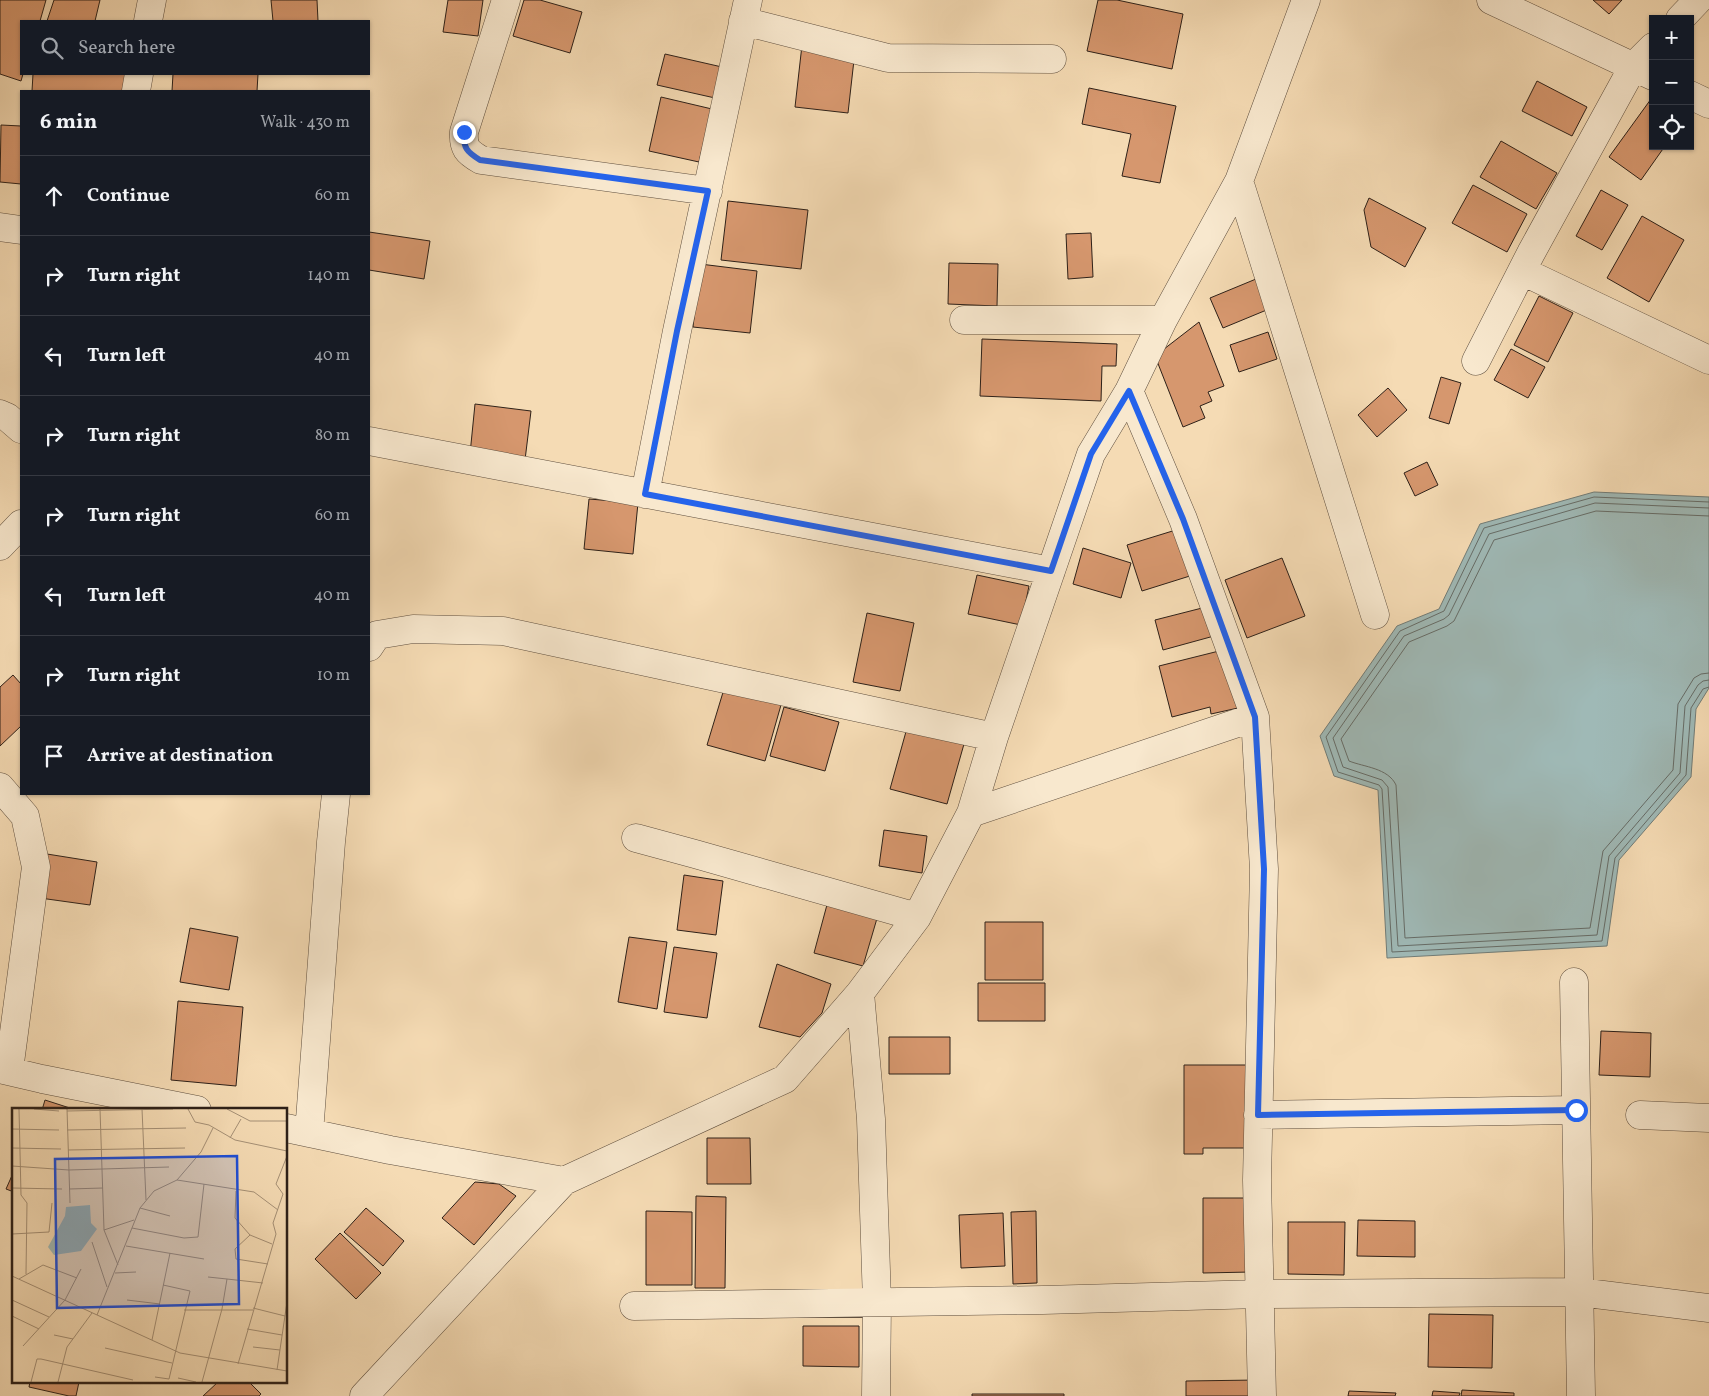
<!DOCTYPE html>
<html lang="en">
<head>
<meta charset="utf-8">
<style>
	body { margin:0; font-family:Vollkorn,serif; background:#20242c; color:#f1f3f6 }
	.controls { position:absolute; right:15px; top:15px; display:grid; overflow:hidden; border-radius:0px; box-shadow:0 1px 4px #0004 }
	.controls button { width:45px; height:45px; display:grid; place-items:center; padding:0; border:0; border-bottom:1px solid #363941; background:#171b24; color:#f1f3f6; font:25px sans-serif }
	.stop { position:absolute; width:15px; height:15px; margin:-11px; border:4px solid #2563eb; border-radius:50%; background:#fff }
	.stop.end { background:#2563eb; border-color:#fff; box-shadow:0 1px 5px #0008 }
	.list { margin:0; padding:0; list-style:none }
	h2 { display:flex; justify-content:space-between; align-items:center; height:65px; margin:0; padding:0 20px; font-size:21px }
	h2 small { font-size:16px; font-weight:400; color:#9ea1a6 }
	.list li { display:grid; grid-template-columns:32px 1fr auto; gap:15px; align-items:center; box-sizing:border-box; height:80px; padding:0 20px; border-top:1px solid #363941 }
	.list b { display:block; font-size:19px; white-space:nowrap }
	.list em { font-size:16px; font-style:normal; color:#9ea1a6 }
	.icon { flex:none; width:28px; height:28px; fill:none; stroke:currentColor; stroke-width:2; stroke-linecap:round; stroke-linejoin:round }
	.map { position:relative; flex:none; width:1709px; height:1396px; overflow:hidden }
	.search { position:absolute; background:#171b24; box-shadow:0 1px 4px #0004; left:20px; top:20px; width:350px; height:55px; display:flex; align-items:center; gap:12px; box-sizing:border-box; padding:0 18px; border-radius:0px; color:#9ea1a6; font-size:19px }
	.panel { position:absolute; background:#171b24; box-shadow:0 1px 4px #0004; left:20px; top:90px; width:350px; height:705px; border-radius:0px }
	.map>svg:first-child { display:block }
	.water { fill:#9fb9b6; stroke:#717c77 }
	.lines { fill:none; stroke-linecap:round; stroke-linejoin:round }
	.shore { stroke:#666c67; stroke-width:1 }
	.building { fill:#d6976e; stroke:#2d2018 }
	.street-casing { stroke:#5f4f3f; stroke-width:29 }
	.street { stroke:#f8e8ce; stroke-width:28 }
	.route { stroke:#2563eb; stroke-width:6 }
	.inset-road { fill:none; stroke:#a59076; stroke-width:1 }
	.view { fill:#1d4ed8; fill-opacity:0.15; stroke:#1d4ed8; stroke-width:2.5 }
	.inset-edge { fill:none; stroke:#2d2018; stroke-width:2.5 }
</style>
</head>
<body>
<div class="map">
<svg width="1709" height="1396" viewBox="0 0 1709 1396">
	<rect width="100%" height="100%" fill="#f5dbb4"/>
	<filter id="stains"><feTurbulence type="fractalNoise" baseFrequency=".004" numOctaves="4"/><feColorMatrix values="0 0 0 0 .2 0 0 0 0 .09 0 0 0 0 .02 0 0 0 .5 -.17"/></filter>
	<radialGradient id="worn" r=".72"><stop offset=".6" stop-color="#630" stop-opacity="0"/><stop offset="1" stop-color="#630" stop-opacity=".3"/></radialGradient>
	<path class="water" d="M1594,492L1709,497V688L1696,709L1691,777L1619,860L1607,946L1387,958L1378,790L1334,776L1320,736L1397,626L1439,609L1480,524Z"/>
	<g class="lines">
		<path class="shore" d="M1709,502L1594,497L1484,528L1444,611L1400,631L1326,737L1338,772L1379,785L1382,789L1392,952L1602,941L1615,858L1686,775L1691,708L1703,689L1709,687
			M1709,508L1595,503L1489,534L1449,615L1444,619L1404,636L1333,738L1343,767L1382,780L1388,787L1398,946L1597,935L1609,856L1680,773L1685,706L1698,685L1703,681L1709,680
			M1709,516L1596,511L1494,540L1454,621L1447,626L1409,642L1341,739L1349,761C1364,767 1388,768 1396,785L1405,938L1590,928L1603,851L1673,770L1678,704L1694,678L1701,674L1709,673"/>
	</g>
	<path class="building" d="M0,0H46L40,21H21V74H23L21,81L0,74Z
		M54,0H100L95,21H47Z
		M271,0H317L318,21H273Z
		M448,0H483L478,36L443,32Z
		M524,0H540L582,12L570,53L513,36Z
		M1098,0H1117L1183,14L1172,69L1087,51Z
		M1593,0H1622L1609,14Z
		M802,45L855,51L848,113L795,107Z
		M665,54L722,67L715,98L657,85Z
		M33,74H130L129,91H32Z
		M173,74H258L257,91H172Z
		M1537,81L1587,107L1572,136L1522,111Z
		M1089,88L1176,106L1160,183L1122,176L1131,134L1082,124Z
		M661,97L712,109L699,162L649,151Z
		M1651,99L1653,100V146H1665L1641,180L1609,157Z
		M1,125L21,126V184L0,182Z
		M1501,141L1557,173L1536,209L1480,177Z
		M1473,185L1527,214L1507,252L1452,223Z
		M1601,190L1628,205L1602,250L1576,236Z
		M1369,198L1426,228L1405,267L1371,247L1364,210Z
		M728,201L808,210L801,269L721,260Z
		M1642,216L1684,240L1649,302L1607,278Z
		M369,232L430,241L424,279L369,270Z
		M1091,233L1093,277L1068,279L1066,234Z
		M949,263L998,264L997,306L948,304Z
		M700,264L757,271L750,333L693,327Z
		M1256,279L1269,309L1223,328L1210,298Z
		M1539,296L1573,313L1548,362L1514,345Z
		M1199,322L1224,386L1208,392L1212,401L1200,406L1205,418L1183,427L1155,356Z
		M1268,332L1277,359L1239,372L1230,345Z
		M982,339L1117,344L1116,366H1102L1101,401L980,396Z
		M1511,349L1545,367L1528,398L1494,380Z
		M1441,377L1461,383L1449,424L1429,418Z
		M1388,388L1407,410L1377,437L1358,415Z
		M475,404L531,411L525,460L470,454Z
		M1427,462L1438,485L1415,496L1404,473Z
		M589,499L638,503L633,554L584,549Z
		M1179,529L1193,575L1142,591L1127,545Z
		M1083,548L1131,563L1121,598L1073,584Z
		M1282,558L1305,616L1247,638L1225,580Z
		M977,575L1029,586L1021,625L968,614Z
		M1206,607L1214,636L1163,650L1155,620Z
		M867,613L914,623L900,691L853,682Z
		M1223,650L1238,708L1211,714L1210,707L1172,717L1159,666Z
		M13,675L21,684V726L0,746V687Z
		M724,689L781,705L765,761L707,745Z
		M784,707L839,722L825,771L770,756Z
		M907,728L964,744L947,804L890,789Z
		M884,830L927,836L922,873L879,866Z
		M47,854L97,862L90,905L40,898Z
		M684,875L723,881L716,935L677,930Z
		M828,901L878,915L863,966L814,953Z
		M985,922H1043V980H985Z
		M190,928L238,937L229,990L180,982Z
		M629,937L667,942L657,1009L618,1002Z
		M674,947L717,953L707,1018L664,1012Z
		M777,964L831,984L822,1013L800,1037L759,1027Z
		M978,983H1045V1021H978Z
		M178,1001L243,1007L236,1086L171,1080Z
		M1601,1031L1651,1033L1650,1077L1599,1075Z
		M889,1037H950V1074H889Z
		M1184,1065H1249L1250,1148H1203V1154H1184Z
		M45,1100L76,1110H42Z
		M707,1138H750L751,1184H707Z
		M14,1171V1192L6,1189Z
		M475,1182L499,1184L516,1196L474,1245L442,1218Z
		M696,1196L726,1197L725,1288H695Z
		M1203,1198H1251V1272L1203,1273Z
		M366,1208L404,1241L383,1266L344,1232Z
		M646,1211L692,1212V1285H646Z
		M1036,1211L1037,1283L1013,1284L1011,1212Z
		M1003,1213L1005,1266L961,1268L959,1215Z
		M1358,1220L1415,1221V1257L1357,1256Z
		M1288,1222H1345L1344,1275L1288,1274Z
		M340,1233L381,1273L356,1299L315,1259Z
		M1429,1314L1493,1315L1492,1368L1428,1367Z
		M803,1326H859V1367L803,1366Z
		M1257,1380V1396H1186V1381Z
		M30,1382H79L76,1396H69L29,1387Z
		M218,1382H249L261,1394L259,1396H203Z
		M1462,1390L1514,1393V1396H1461Z
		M1349,1391L1396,1393L1395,1396H1348Z
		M1433,1391L1460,1393L1459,1396H1432Z
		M972,1394H1064V1396H972Z"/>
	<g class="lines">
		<defs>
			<path id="street" d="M506,0L464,132C463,148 467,152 481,160L708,191
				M1491,0L1653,76
				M1680,19L1698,0
				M148,21L152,0
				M743,21L888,58L1052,59
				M136,91L139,74
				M1690,95L1709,104
				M1239,181L1375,615
				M0,227L21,230
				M1522,271L1709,360
				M964,320H1163
				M1476,361L1531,253L1633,67L1653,47
				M1129,391L1183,519L1255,717L1264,869L1257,1180L1262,1396
				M0,414L7,417L21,429
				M369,441L1051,571
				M645,494L677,331L748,0
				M0,546L21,524
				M369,647L377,635L413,629L503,631L994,737
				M0,787L25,816L36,867L9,1070
				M971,813L1255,717
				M636,838L695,854L917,917
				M1574,982L1581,1396
				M860,993L871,1119L877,1302L876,1396
				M0,1069L42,1079L197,1110
				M1258,1115L1576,1110
				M1640,1115L1709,1118
				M286,1128L390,1150L564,1181
				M309,1133L331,842L336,794
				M634,1306L1043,1300L1260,1294L1579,1292L1709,1308
				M364,1396L564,1181L785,1079L860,993L917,917L971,813L994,737L1091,454L1129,391L1163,320L1239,181L1306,0"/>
		</defs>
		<use href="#street" class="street-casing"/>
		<use href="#street" class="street"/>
	</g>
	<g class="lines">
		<path class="route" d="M464,132C463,148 467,152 480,160L708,191L677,331L645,494L1051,571L1091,454L1129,391L1183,519L1255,717L1264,869L1258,1115L1576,1110"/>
	</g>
	<g transform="translate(12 1108)">
		<rect width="275" height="275" fill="#f5dbb4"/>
		<path d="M78,97L79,115L85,121L69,143L42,147L36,139L53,108L54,99Z" fill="#9fb9b6"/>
		<path class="inset-road" d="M7,1L9,87L15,95L14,166M22,1L47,3M55,1L58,95M88,1L92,122L106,157M130,1L134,92M176,1L183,14L197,17L223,32L275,43M215,1L238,13H275M55,3L161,1M0,21L47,22M55,22L174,20M218,30L229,11M0,40L49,41M56,42L173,40M0,58L57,62L157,59M165,72L242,84L266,102M0,80L50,81M57,81L91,80M224,83L223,110L238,127L260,136M128,100L158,108M120,120L172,130L186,129L192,76M92,122L122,112M0,126L37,124L40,95M238,127L223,141L224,151L256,156M80,134L95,179M114,138L192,151M103,165L124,164M0,168L168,245L275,263M7,171L31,157L65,170M215,171L251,175M0,192L37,209M115,192L148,196M241,200L273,208M172,202H241M85,207L128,100L142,83L165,72L189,44L201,20M0,208L27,221M235,221L270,227M42,227L61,231M140,232L158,145M11,238L53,192L69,161M241,239L268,242M93,240L160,255M226,256L264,126L261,115L271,86L264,76L275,48M265,262L275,194M143,269L157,271L178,183L151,177M166,270L184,274M19,274L25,251H29L121,272M46,274L55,239L80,205M190,274L210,201L215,171L196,169"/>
		<path class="view" d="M225,48L227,196L45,200L43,51Z"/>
		<rect width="275" height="275" class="inset-edge"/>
	</g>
	<rect width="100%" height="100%" filter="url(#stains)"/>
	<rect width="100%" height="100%" fill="url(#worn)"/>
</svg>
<div class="controls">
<button>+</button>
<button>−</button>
<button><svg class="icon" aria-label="locate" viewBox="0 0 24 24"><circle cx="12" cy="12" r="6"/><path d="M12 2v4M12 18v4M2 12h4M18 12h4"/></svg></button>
</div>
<div class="stop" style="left:1576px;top:1110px"></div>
<div class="stop end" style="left:464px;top:132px"></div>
<div class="search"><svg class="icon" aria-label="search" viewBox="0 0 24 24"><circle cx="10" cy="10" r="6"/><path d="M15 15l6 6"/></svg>Search here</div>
<section class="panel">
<h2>6 min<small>Walk · 430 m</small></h2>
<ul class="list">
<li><svg class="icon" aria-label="ahead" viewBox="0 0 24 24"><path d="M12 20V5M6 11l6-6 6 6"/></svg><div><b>Continue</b></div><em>60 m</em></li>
<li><svg class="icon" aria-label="right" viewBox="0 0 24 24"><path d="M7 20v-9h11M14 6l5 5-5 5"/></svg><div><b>Turn right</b></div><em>140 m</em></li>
<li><svg class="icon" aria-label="left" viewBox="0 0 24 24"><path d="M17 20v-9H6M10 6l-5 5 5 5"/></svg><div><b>Turn left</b></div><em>40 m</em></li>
<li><svg class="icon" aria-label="right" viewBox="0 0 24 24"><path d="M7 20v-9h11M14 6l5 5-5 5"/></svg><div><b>Turn right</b></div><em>80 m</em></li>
<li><svg class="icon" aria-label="right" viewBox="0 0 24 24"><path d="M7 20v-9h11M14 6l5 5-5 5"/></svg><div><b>Turn right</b></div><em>60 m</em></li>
<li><svg class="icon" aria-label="left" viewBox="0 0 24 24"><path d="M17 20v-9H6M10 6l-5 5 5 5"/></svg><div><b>Turn left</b></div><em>40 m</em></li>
<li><svg class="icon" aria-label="right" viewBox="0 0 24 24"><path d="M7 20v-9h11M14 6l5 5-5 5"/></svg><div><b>Turn right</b></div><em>10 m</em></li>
<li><svg class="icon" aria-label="arrive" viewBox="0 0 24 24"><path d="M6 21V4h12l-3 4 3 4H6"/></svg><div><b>Arrive at destination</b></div></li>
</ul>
</section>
</div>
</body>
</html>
